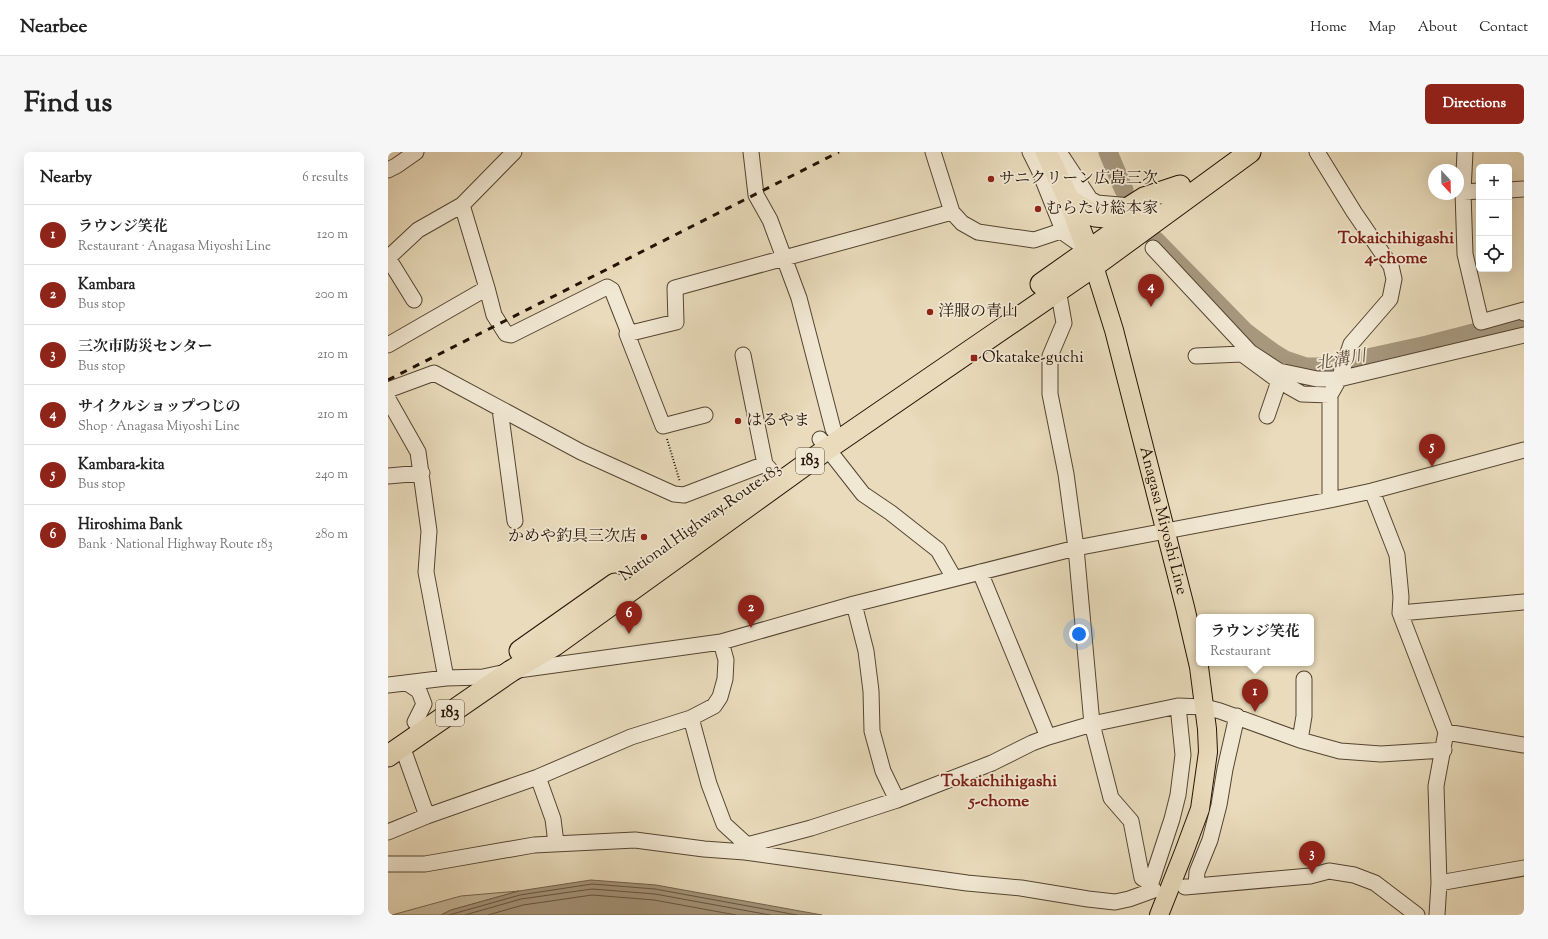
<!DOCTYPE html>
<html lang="en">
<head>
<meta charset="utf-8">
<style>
	body { margin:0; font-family:"Sorts Mill Goudy","Noto Serif JP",serif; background:#f6f6f6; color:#222 }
	.controls { position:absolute; right:12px; top:12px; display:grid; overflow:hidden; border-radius:6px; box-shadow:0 4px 16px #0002 }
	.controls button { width:36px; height:36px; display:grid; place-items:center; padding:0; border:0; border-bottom:1px solid #e0e0e0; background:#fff; color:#222; font:20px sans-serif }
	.compass { position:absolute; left:1040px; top:12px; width:36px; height:36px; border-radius:50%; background:#fff; box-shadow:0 4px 16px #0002; rotate:158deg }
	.you { position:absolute; left:691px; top:482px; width:14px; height:14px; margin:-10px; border:3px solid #fff; border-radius:50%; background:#1a73e8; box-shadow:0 0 0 6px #1a73e833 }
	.badge { display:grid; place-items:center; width:26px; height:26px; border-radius:50%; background:#8f2418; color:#fff; font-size:13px; font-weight:700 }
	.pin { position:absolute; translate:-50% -33px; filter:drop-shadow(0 1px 2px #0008) }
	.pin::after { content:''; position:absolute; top:21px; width:14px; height:12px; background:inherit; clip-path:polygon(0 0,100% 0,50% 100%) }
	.popup { position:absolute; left:808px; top:462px; width:118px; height:52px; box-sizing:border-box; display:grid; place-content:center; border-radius:6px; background:#fff; filter:drop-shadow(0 1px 3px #0005); font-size:13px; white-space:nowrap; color:#767676 }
	.popup b { font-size:15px; color:#222 }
	.popup::after { content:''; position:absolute; left:50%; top:100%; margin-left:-8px; border:8px solid transparent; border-top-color:#fff }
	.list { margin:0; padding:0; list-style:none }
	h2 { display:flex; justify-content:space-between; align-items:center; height:52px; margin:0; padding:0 16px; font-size:17px }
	h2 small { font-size:13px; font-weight:400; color:#767676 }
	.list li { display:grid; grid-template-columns:26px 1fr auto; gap:12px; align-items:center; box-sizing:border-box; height:60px; padding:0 16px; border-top:1px solid #e0e0e0 }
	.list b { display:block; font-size:15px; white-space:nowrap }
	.list p { margin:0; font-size:13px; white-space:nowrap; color:#767676 }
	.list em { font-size:13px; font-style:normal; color:#767676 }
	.icon { flex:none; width:22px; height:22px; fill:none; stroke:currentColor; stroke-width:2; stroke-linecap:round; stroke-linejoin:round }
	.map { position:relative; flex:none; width:1136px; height:763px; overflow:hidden; border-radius:6px }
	header { display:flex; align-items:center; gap:24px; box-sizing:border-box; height:56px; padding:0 20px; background:#fff; border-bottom:1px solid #e0e0e0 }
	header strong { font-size:19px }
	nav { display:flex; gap:22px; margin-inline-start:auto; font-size:14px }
	.intro { display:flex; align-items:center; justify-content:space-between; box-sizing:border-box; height:96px; padding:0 24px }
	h1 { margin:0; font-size:28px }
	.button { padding:10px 18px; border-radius:6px; background:#8f2418; color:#fff; font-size:14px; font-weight:700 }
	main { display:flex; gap:24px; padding:0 24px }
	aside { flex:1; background:#fff; border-radius:6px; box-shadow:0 4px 16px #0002 }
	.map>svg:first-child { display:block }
	.green { fill:#c7b99c; stroke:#756650 }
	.water { fill:#a6977d; stroke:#72624d }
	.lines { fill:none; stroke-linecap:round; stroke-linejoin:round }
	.shore { stroke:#645541; stroke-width:1 }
	.river { stroke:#a6977d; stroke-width:19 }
	.minor-casing { stroke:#544532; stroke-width:17 }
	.major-casing { stroke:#231305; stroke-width:20 }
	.highway-casing { stroke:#231305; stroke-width:23 }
	.path { stroke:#231305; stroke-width:2; stroke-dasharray:1 2; stroke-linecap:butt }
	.minor { stroke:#f1e8d3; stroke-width:15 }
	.major { stroke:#e9dbbb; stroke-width:18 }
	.highway { stroke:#e9dbbb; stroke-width:21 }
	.rail { stroke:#231305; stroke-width:3; stroke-dasharray:7 7; stroke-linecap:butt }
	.poi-dot { fill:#8f2418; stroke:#f1e8d3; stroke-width:1.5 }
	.labels { text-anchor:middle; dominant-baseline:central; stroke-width:3.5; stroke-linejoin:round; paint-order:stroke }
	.shield { fill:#f1e8d3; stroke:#615343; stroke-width:1 }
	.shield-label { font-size:15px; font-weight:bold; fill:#231305 }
	.poi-label { font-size:16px; fill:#231305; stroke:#f1e8d3; text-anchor:start }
	.street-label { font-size:16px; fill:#231305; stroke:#f1e8d3 }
	.neighbourhood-label { font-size:17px; font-weight:bold; fill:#7a1f14; stroke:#f1e8d3 }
	.water-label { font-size:17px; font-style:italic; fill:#5e4e3b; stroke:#f1e8d3 }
</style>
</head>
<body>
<header>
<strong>Nearbee</strong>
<nav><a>Home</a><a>Map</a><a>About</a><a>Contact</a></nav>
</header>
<div class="intro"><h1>Find us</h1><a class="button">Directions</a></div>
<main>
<aside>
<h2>Nearby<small>6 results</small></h2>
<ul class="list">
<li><span class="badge">1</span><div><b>ラウンジ笑花</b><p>Restaurant · Anagasa Miyoshi Line</p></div><em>120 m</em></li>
<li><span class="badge">2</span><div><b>Kambara</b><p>Bus stop</p></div><em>200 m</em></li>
<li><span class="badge">3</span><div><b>三次市防災センター</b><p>Bus stop</p></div><em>210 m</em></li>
<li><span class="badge">4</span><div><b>サイクルショップつじの</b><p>Shop · Anagasa Miyoshi Line</p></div><em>210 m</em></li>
<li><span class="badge">5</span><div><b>Kambara-kita</b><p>Bus stop</p></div><em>240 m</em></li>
<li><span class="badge">6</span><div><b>Hiroshima Bank</b><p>Bank · National Highway Route 183</p></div><em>280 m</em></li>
</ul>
</aside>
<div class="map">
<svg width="1136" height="763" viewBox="0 0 1136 763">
	<rect width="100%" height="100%" fill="#e9dbbb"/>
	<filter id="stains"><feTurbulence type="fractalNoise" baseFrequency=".005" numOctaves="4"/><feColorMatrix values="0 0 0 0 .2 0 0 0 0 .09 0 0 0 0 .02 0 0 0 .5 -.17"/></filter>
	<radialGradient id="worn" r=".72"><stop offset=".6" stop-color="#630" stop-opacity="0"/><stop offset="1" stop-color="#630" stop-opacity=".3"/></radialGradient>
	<path class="green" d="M131,739L63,758L53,763H4L73,744Z"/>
	<path class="water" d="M203,728L268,733L434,763H53L63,758L131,739Z"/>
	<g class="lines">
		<path class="shore" d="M61,763L132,743L204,732L267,737L409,763
			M77,763L133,747L204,737L267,742L382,763
			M100,763L135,753L204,743L266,748L348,763"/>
		<path class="river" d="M720,0L736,38
			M767,88L857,180L884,200L897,208L918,215H938L1039,193L1136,168"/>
		<defs>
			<path id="minor" d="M363,0L368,43L382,68L411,146L445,277
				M545,0L564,60L574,71L590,80L646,88L673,79
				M642,0L651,18L673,73V79L700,98
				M671,0L702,47L709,51L743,54
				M929,0L966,60L1003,114L1006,127L1002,147L963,192L951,227L942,243V348
				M1077,0L1075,40L1077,102L1093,170L1136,158V161
				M0,18L8,14L28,0
				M1121,38L1136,37
				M1075,40L1091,39
				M765,96L862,200L891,219L929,227H951L1136,183
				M0,106L30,78L74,53L126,0
				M0,106L26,148
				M99,136L106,163L118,182L123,183L219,135L224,138L241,181
				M670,137L676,171L662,204V242L678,322L688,396L704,572L723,646L743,669L754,726L762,731
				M0,193L99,136L74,53
				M355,203L377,312
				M808,204L854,202L891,229L914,242L942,243
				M0,238L46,221L193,300L286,342L296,343L377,312L384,320
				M0,247L30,300L41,379L38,420L58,526
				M112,257L127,369
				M317,263L275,274L239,182L288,170L287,136L564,60
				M879,264L891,229
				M432,287L475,342L503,361L550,398L566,426
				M0,324L34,321
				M984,339L1009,403L1013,445L1012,461L1058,580L1048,634L1051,731L1049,763
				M592,420L660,585
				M466,452L478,499L483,539L484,579L495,619L509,648
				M1012,461L1136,450
				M19,531L31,539L36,552L27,570
				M0,533L58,526L95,525L123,519L333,490L466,452L688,396L942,348L984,339L1136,298
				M303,566L321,632L336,672L359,693
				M1058,580L1136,593
				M912,588L916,564V527
				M14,594L39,664
				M150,625L165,667L168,691
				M0,680L39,664L150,625L243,585L303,566L326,554L332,545L337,527L338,508L333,490
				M357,700L359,693L423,676L509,648L604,611L644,591L660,585L704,572L790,554L817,555L832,559L912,588L952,599L993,602L1056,598
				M0,712H37L146,693L247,688L316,697L357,700L579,731L633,736L700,747L727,750L741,747L766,738
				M1051,731L1136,716
				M808,733L809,720L822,688L831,653L837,617L849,564
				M797,735L922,724L941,719L966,723L987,731L1029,763
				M760,740L784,667L790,643L795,603L790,554"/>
			<g id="major">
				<path id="s1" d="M706,114L726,178L797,455L811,515L819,577L820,600L812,657L796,700L771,763"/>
			</g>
			<path id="highway" d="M658,0L681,48L705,112
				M681,48L707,64L718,65L731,62L756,46L792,34
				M653,132L762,55
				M132,499L227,432
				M0,604L123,519L167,493L439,297L706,114L862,0"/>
		</defs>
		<use href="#minor" class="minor-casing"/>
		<use href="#major" class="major-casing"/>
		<use href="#highway" class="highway-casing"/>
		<path class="path" d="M279,287L292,330"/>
		<use href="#minor" class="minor"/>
		<use href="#major" class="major"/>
		<use href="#highway" class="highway"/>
		<path class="rail" d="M0,228L451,0"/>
	</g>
	<g class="poi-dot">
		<circle cx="603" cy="27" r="4"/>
		<circle cx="650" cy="57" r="4"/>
		<circle cx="542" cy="160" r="4"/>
		<rect x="582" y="202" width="8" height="8" rx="2"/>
		<circle cx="350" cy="269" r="4"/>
		<circle cx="256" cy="385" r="4"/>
	</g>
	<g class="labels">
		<g class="shield">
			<rect x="408" y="296" width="28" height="26" rx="3"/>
			<rect x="48" y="548" width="28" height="26" rx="3"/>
		</g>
		<g class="shield-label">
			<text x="422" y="309">183</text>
			<text x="62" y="561">183</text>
		</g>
		<g class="poi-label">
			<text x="611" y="27">サニクリーン広島三次</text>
			<text x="658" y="57">むらたけ総本家</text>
			<text x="550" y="160">洋服の青山</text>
			<text x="594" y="206">Okatake-guchi</text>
			<text x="358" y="269">はるやま</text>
			<text x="248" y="385" text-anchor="end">かめや釣具三次店</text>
		</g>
		<g class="street-label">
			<text stroke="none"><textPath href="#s1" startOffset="264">Anagasa Miyoshi Line</textPath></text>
			<text transform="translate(313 371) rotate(-35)">National Highway Route 183</text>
		</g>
		<g class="neighbourhood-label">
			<text x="1008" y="87">Tokaichihigashi<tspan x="1008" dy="20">4-chome</tspan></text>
			<text x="611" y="630">Tokaichihigashi<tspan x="611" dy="20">5-chome</tspan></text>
		</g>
		<g class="water-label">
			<text transform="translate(953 209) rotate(-10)">北溝川</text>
		</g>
	</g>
	<rect width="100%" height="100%" filter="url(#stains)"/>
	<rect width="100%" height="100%" fill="url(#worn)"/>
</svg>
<div class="controls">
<button>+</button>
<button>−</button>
<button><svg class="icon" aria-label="locate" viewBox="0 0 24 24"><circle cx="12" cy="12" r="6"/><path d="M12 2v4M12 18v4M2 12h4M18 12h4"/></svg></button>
</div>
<svg class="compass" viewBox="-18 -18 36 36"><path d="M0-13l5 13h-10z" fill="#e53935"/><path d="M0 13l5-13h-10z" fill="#767676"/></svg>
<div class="you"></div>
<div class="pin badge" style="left:867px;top:560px">1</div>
<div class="popup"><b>ラウンジ笑花</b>Restaurant</div>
<div class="pin badge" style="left:363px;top:476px">2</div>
<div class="pin badge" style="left:924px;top:722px">3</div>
<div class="pin badge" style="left:763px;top:155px">4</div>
<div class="pin badge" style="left:1044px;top:315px">5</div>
<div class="pin badge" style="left:241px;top:482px">6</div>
</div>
</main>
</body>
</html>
